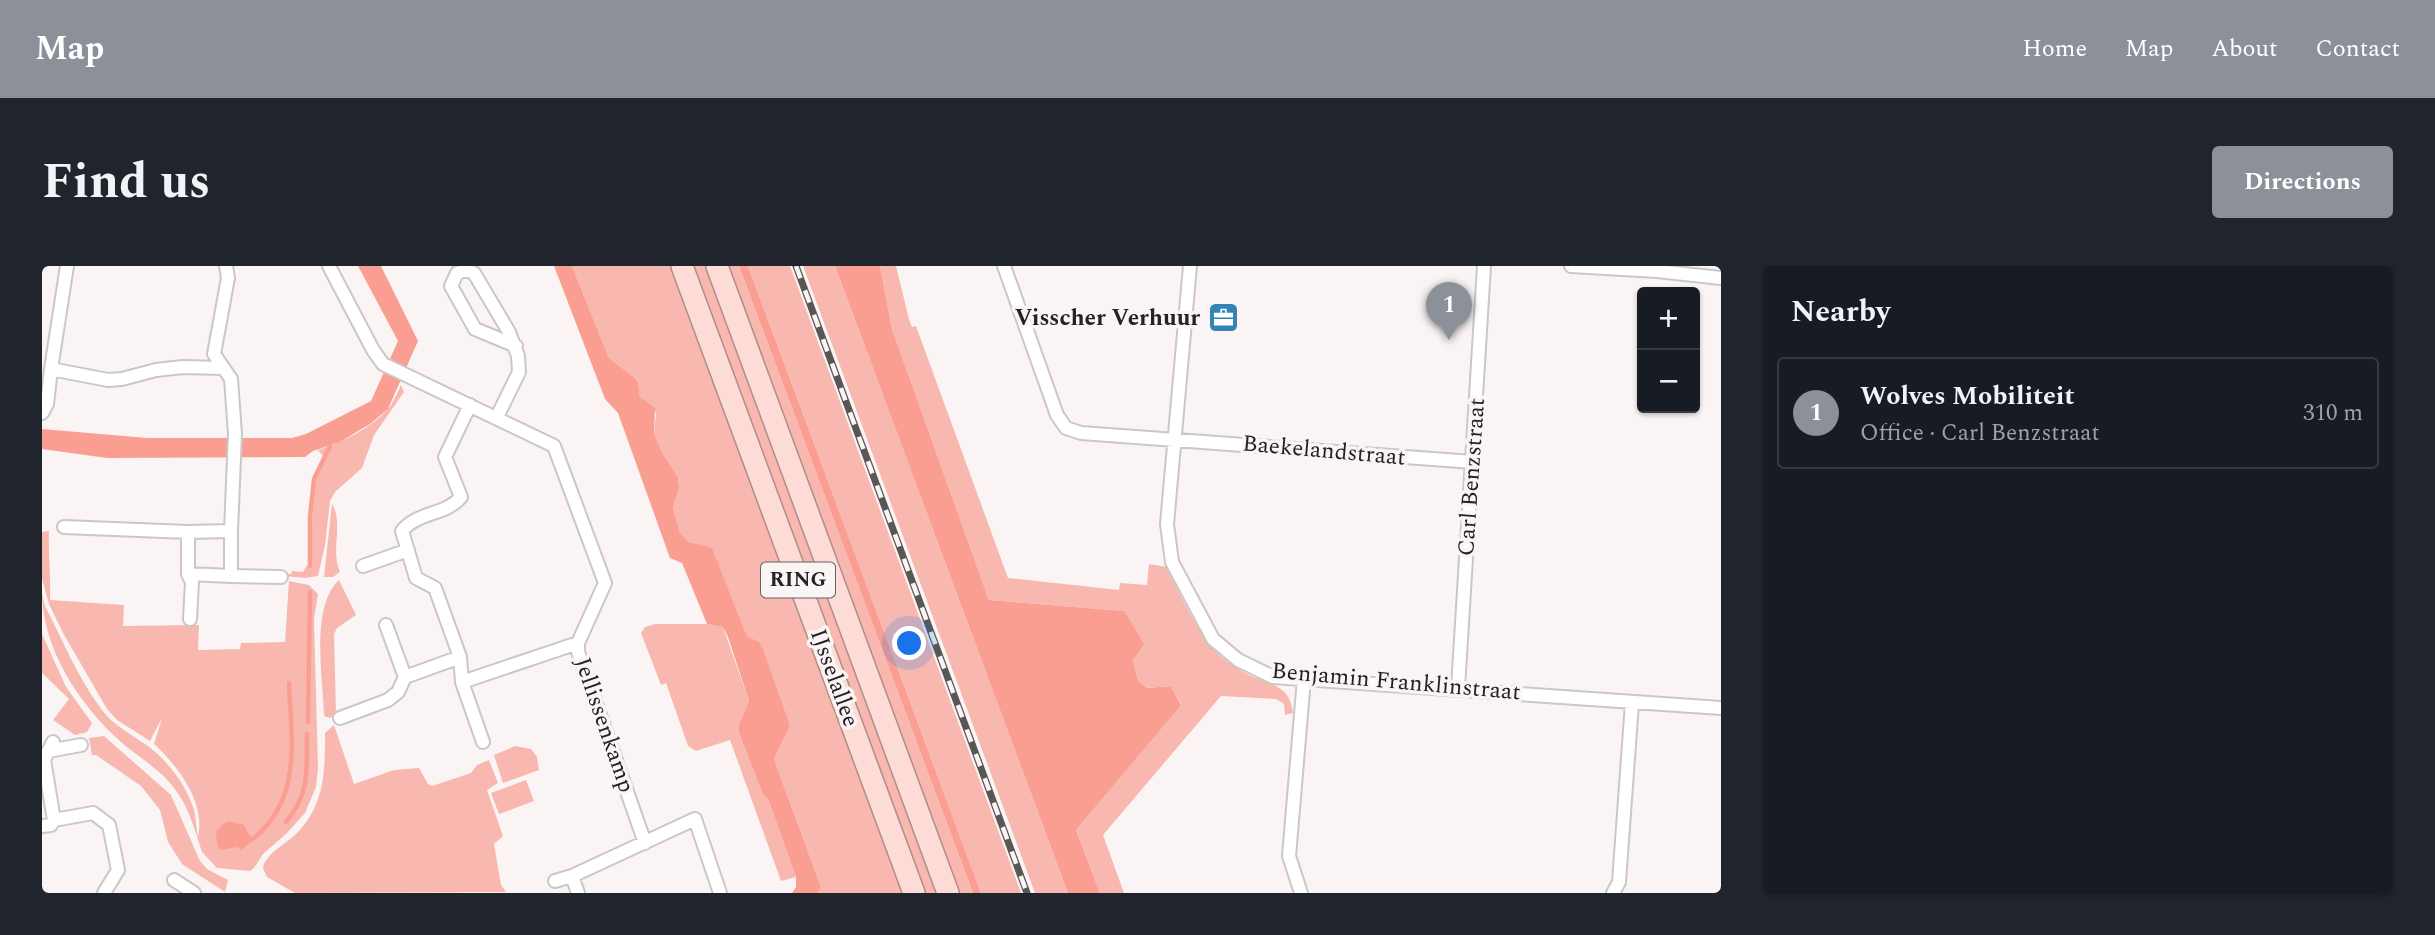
<!DOCTYPE html>
<html lang="en">
<head>
<meta charset="utf-8">
<style>
	body { margin:0; font-family:Spectral,serif; background:#20242c; color:#f1f3f6 }
	.controls { position:absolute; right:21px; top:21px; display:grid; overflow:hidden; border-radius:7px; box-shadow:0 2px 5px #0004 }
	.controls button { width:63px; height:63px; display:grid; place-items:center; padding:0; border:0; border-bottom:2px solid #363941; background:#171b24; color:#f1f3f6; font:35px sans-serif }
	.you { position:absolute; left:868px; top:378px; width:24px; height:24px; margin:-18px; border:5px solid #fff; border-radius:50%; background:#1a73e8; box-shadow:0 0 0 10px #1a73e833 }
	.badge { display:grid; place-items:center; width:46px; height:46px; border-radius:50%; background:#8c9099; color:#fff; font-size:23px; font-weight:700 }
	.pin { position:absolute; translate:-50% -58px; filter:drop-shadow(0 2px 4px #0008) }
	.pin::after { content:''; position:absolute; top:37px; width:24px; height:21px; background:inherit; clip-path:polygon(0 0,100% 0,50% 100%) }
	.list { margin:0; padding:0; list-style:none }
	h2 { display:flex; justify-content:space-between; align-items:center; height:91px; margin:0; padding:0 28px; font-size:30px }
	h2 small { font-size:23px; font-weight:400; color:#9ea1a6 }
	.list li { display:grid; grid-template-columns:46px 1fr auto; gap:21px; align-items:center; box-sizing:border-box; height:112px; margin:0 14px 14px; padding:0 14px; border:2px solid #363941; border-radius:7px }
	.list b { display:block; font-size:26px; white-space:nowrap }
	.list p { margin:0; font-size:23px; white-space:nowrap; color:#9ea1a6 }
	.list em { font-size:23px; font-style:normal; color:#9ea1a6 }
	.map { position:relative; flex:none; width:1679px; height:627px; overflow:hidden; border-radius:7px }
	header { display:flex; align-items:center; gap:42px; box-sizing:border-box; height:98px; padding:0 35px; background:#8c9099; color:#fff }
	header strong { font-size:33px }
	nav { display:flex; gap:38px; margin-inline-start:auto; font-size:24px }
	.intro { display:flex; align-items:center; justify-content:space-between; box-sizing:border-box; height:168px; padding:0 42px }
	h1 { margin:0; font-size:49px }
	.button { padding:18px 32px; border-radius:7px; background:#8c9099; color:#fff; font-size:24px; font-weight:700 }
	main { display:flex; gap:42px; padding:0 42px }
	aside { flex:1; background:#171b24; border-radius:7px; box-shadow:0 2px 5px #0004 }
	.map>svg:first-child { display:block }
	.green { fill:#f8b8af }
	.water { fill:#fa9e91 }
	.lines { fill:none; stroke-linecap:round; stroke-linejoin:round }
	.stream { stroke:#fa9e91; stroke-width:4.5 }
	.street-casing { stroke:#ccc7c6; stroke-width:16 }
	.primary-casing { stroke:#b08c87; stroke-width:24 }
	.street { stroke:#fff; stroke-width:12 }
	.primary { stroke:#fddcd7; stroke-width:21 }
	.rail-casing { stroke:#595656; stroke-width:7 }
	.rail { stroke:#faf5f4; stroke-width:4.5; stroke-dasharray:13; stroke-linecap:butt }
	.labels { text-anchor:middle; dominant-baseline:central; stroke-width:7; stroke-linejoin:round; paint-order:stroke }
	.shield { fill:#faf5f4; stroke:#646161; stroke-width:2 }
	.shield-label { font-size:21px; font-weight:bold; fill:#242222 }
	.poi-label { font-size:23px; font-weight:bold; fill:#242222; stroke:#faf5f4; text-anchor:end }
	.street-label { font-size:23px; fill:#242222; stroke:#faf5f4 }
</style>
</head>
<body>
<header>
<strong>Map</strong>
<nav><a>Home</a><a>Map</a><a>About</a><a>Contact</a></nav>
</header>
<div class="intro"><h1>Find us</h1><a class="button">Directions</a></div>
<main>
<div class="map">
<svg width="1679" height="627" viewBox="0 0 1679 627">
	<rect width="100%" height="100%" fill="#faf5f4"/>
	<path class="green" d="M530,0H632L863,627H776L779,621L732,493L748,460L703,365L670,283L647,276L638,267L631,242L637,222L636,211L621,188L612,168L614,147L598,131L596,116L592,111L567,92Z
		M648,0H666L898,627H881Z
		M682,0H697L931,627H914Z
		M706,0H748L979,627H939Z
		M761,0H793L1026,627H993Z
		M838,0H854L867,53L870,61L874,60L966,312L1077,324L1078,317L1105,319L1107,298L1125,301C1138,329 1157,369 1178,390C1186,397 1196,403 1205,408C1227,419 1248,418 1251,447L1243,449L1242,438L1234,433L1179,430L1061,569L1082,627H1058L1034,564L1139,438L1129,420L1104,422L1096,415L1091,394L1097,383L1082,345L947,334L850,63Z
		M359,119L362,126L332,169L320,202L293,226L288,235L283,279L276,310L263,312L243,310L244,308H249L250,305L261,306L265,299L269,300L271,218L274,207L282,191L276,184C299,177 329,162 345,144C351,138 355,127 359,119Z
		M290,238C302,258 288,284 298,306L291,311H282Z
		M7,265C6,288 9,310 8,334L82,339L81,360L157,359L156,384L198,383L199,377L243,376L247,315L267,319L276,328L272,353L276,503L274,521L263,547L245,567L221,588L212,602L208,605L175,602L160,586C153,564 146,539 132,522C118,503 96,491 79,476C38,440 0,382 0,327L3,340C21,375 36,412 60,444C72,460 89,468 106,480C126,495 145,520 152,544C154,553 154,562 156,571C164,537 136,500 112,478L120,452L108,475L75,454L65,443L21,367L7,338L0,313V266Z
		M297,314L314,349L295,362L292,368L294,449L288,452L282,450C281,412 268,341 297,314Z
		M613,358H665L681,361L707,435L697,458V467L721,529L726,533L754,611L739,615L688,474L654,485L646,480L624,417L619,419L599,367L603,361Z
		M0,368L24,421L50,457L45,466L33,469L11,454L27,433L0,407Z
		M292,459L312,518L352,504L377,502L386,518L390,520L429,507L435,499L447,494L456,517L445,524L461,570L452,578L459,619L464,626L253,627L225,611L221,602C223,588 244,578 254,568C283,539 283,505 283,467Z
		M62,470L129,529L158,595L165,603L186,614L183,626L140,598L126,576L118,544L99,520L54,489H50L47,472Z
		M473,480L489,483L495,491L497,504L461,517L452,489Z
		M484,514L492,535L457,548L449,527Z"/>
	<path class="water" d="M316,0H339L376,75L346,143L328,158L298,176L271,185L263,191L65,192L0,183V163L105,172H250L264,168L329,135L356,75Z
		M512,0H530L567,92L592,111L596,116L598,131L613,142L612,168L621,188L636,211L637,222L631,242L638,267L647,276L670,282L703,365L706,371L717,376L720,381L748,460L732,493L779,621L776,627H750L754,621V611L726,533L721,529L697,467V458L707,435L686,371L681,361L665,358L640,297L628,292L576,147L563,133Z
		M697,0H706L939,627H931Z
		M793,0H838L850,63L947,334L1082,345L1102,378L1091,394L1096,415L1105,422L1129,420L1139,439L1034,564L1058,627H1026Z
		M187,555L202,559L206,568L213,573L199,584L195,581L178,584L175,577L174,566L181,558Z"/>
	<g class="lines">
		<path class="stream" d="M268,300V251L272,213L288,180
			M266,456L268,326
			M244,556C269,526 264,504 265,468
			M212,572C261,532 249,472 247,417"/>
		<defs>
			<path id="street" d="M25,0L9,103L66,114L80,113L114,104L141,101L181,102
				M184,0L186,12L172,88L189,113L193,168L189,265
				M287,0L331,84L341,98L512,180L563,317L536,377V386L603,577
				M962,0L1015,149L1024,162L1039,167L1431,196
				M1148,0L1125,258L1130,296L1171,373L1196,394L1231,411L1679,442
				M1529,0L1615,5L1679,12
				M428,139L403,191L419,231C403,250 376,245 360,265L374,312L393,322L418,391L420,416L441,476
				M0,147L5,138L9,103
				M455,151L477,106L476,90L467,66L432,7L424,4L415,7L409,20L433,63L474,80
				M22,261L146,266L189,265V310L146,308V266
				M321,300L366,284
				M146,308L150,316L148,353
				M189,310L239,311
				M344,359L363,411
				M420,416L536,377
				M1416,422L1442,0
				M298,452L346,434L356,426L363,411L418,391
				M11,476L2,494L12,554
				M6,485L39,479
				M0,560L9,559L12,554L51,547L67,559L76,604L62,627
				M530,610L536,627
				M132,614L152,627
				M513,615L530,610L653,553L678,627
				M1259,627L1247,590L1262,413
				M1571,627L1577,616L1590,437"/>
			<path id="primary" d="M640,0L872,627
				M675,0L906,627"/>
		</defs>
		<use href="#street" class="street-casing"/>
		<use href="#primary" class="primary-casing"/>
		<use href="#street" class="street"/>
		<use href="#primary" class="primary"/>
		<defs>
			<path id="rail" d="M754,0L985,627"/>
		</defs>
		<use href="#rail" class="rail-casing"/>
		<use href="#rail" class="rail"/>
	</g>
	<defs>
		<symbol id="office-square" viewBox="-11 -11 22 22"><rect x="-9" y="-9" width="18" height="18" rx="4" fill="#3184b4" stroke="#faf5f4"/><path d="M-6-3h4V-5.5h4V-3h4V5H-6ZM-1-4.5V-3h2v-1.5ZM-6 0V1H6V0Z" fill="#fff"/></symbol>
	</defs>
	<g fill-rule="evenodd">
		<use href="#office-square" x="1164" y="34" width="35" height="35"/>
	</g>
	<g class="labels">
		<rect class="shield" x="719" y="296.5" width="74" height="35" rx="5"/>
		<g class="shield-label">
			<text x="756" y="314">RING</text>
		</g>
		<g class="poi-label">
			<text x="1158" y="52">Visscher Verhuur</text>
		</g>
		<g class="street-label">
			<text transform="translate(1282 185) rotate(5)">Baekelandstraat</text>
			<text transform="translate(1430 211) rotate(-86)">Carl Benzstraat</text>
			<text transform="translate(792 412) rotate(70)">IJsselallee</text>
			<text transform="translate(1354 416) rotate(5)">Benjamin Franklinstraat</text>
			<text transform="translate(562 459) rotate(71)">Jellissenkamp</text>
		</g>
	</g>
</svg>
<div class="controls">
<button>+</button>
<button>−</button>
</div>
<div class="you"></div>
<div class="pin badge" style="left:1407px;top:74px">1</div>
</div>
<aside>
<h2>Nearby<small></small></h2>
<ul class="list">
<li><span class="badge">1</span><div><b>Wolves Mobiliteit</b><p>Office · Carl Benzstraat</p></div><em>310 m</em></li>
</ul>
</aside>
</main>
</body>
</html>
